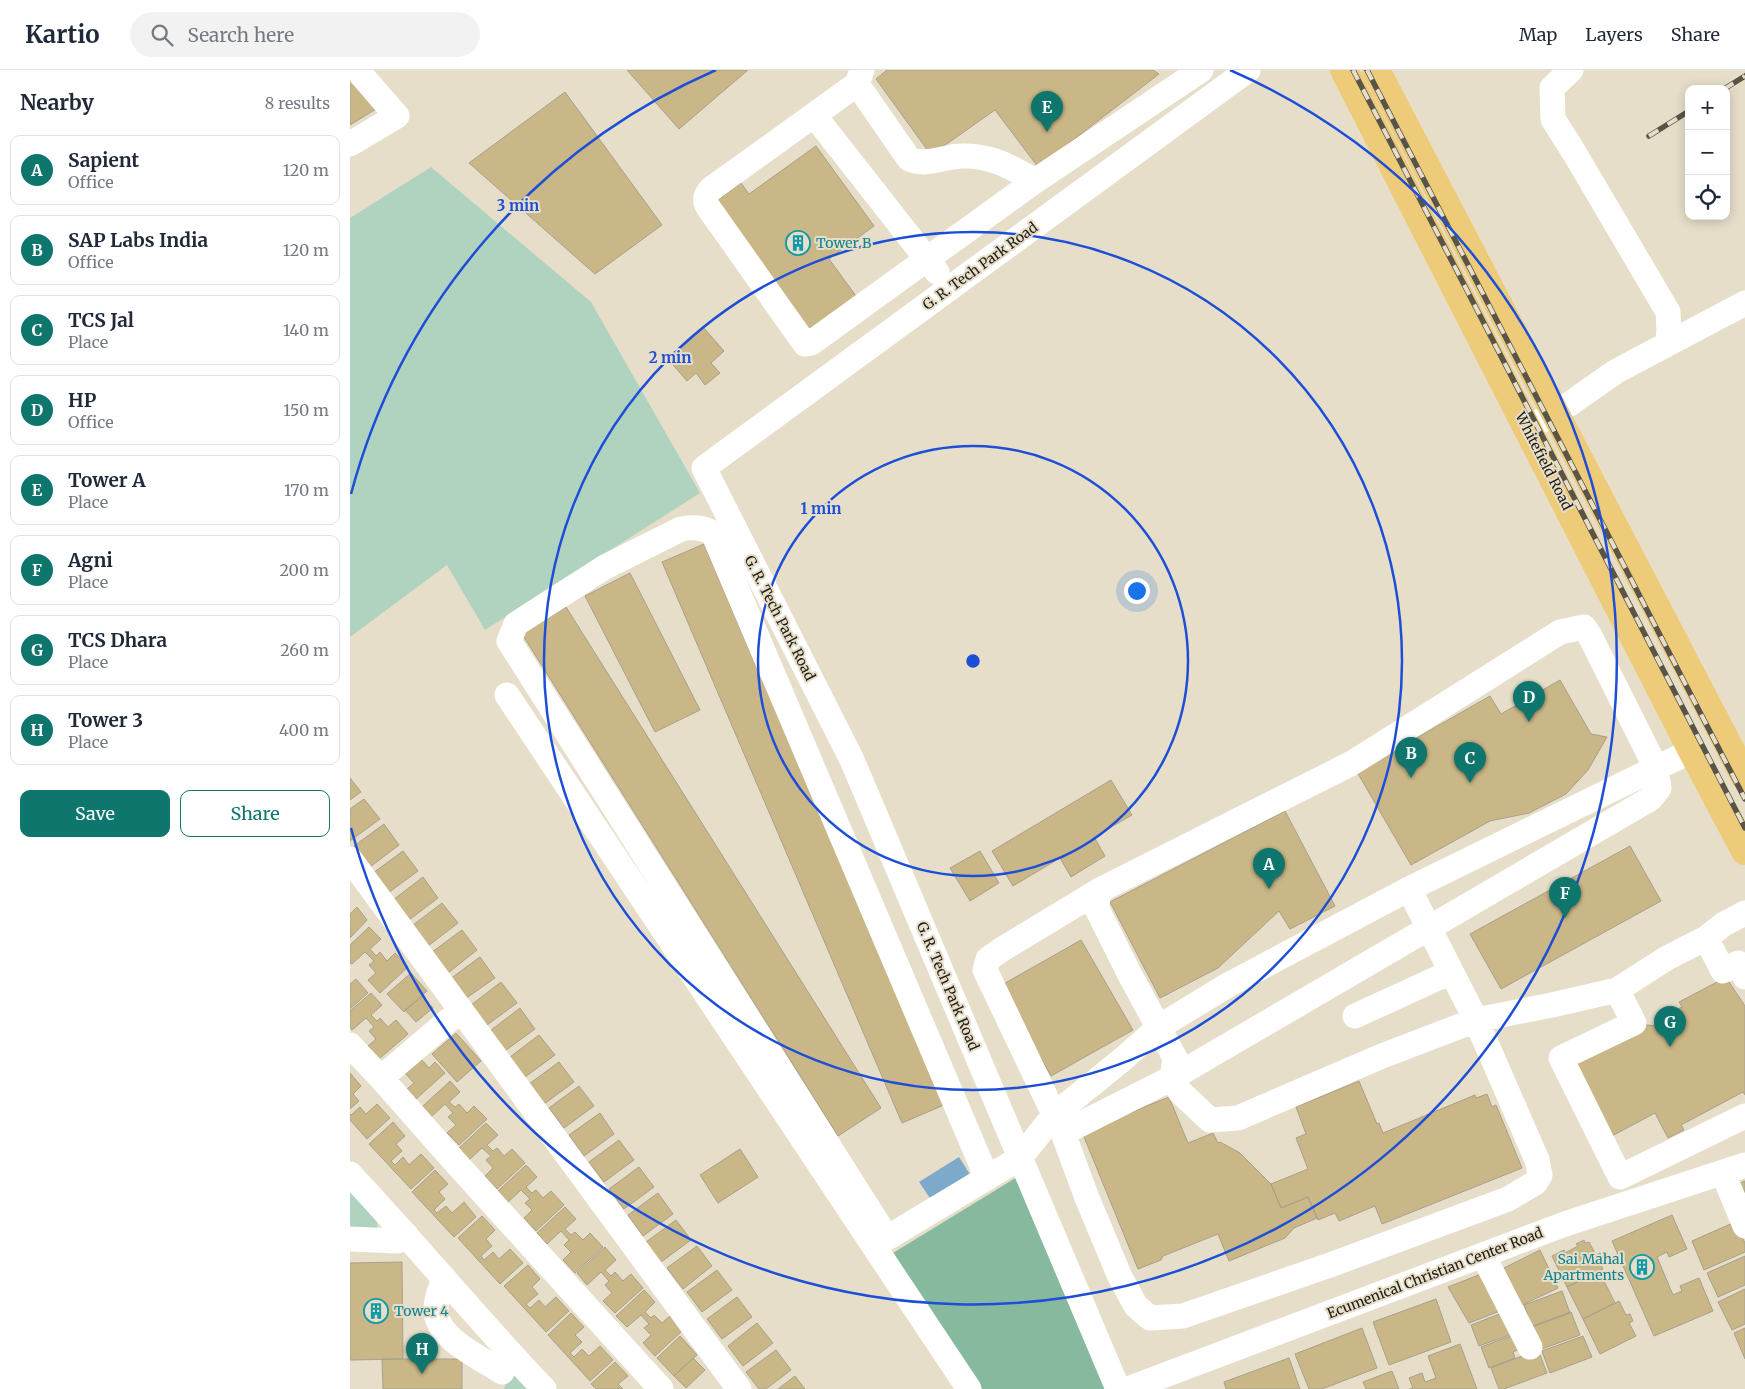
<!DOCTYPE html>
<html lang="en">
<head>
<meta charset="utf-8">
<style>
	body { margin:0; font-family:Merriweather,serif; background:#f2f2f3; color:#1f2937 }
	.controls { position:absolute; right:15px; top:15px; display:grid; overflow:hidden; border-radius:10px; box-shadow:0 2px 12px #0003 }
	.controls button { width:45px; height:45px; display:grid; place-items:center; padding:0; border:0; border-bottom:1px solid #e0e1e3; background:#fff; color:#1f2937; font:25px sans-serif }
	.you { position:absolute; left:786px; top:520px; width:18px; height:18px; margin:-12px; border:4px solid #fff; border-radius:50%; background:#1a73e8; box-shadow:0 0 0 8px #1a73e833 }
	.badge { display:grid; place-items:center; width:32px; height:32px; border-radius:50%; background:#0f766e; color:#fff; font-size:16px; font-weight:700 }
	.pin { position:absolute; translate:-50% -41px; filter:drop-shadow(0 1px 2px #0008) }
	.pin::after { content:''; position:absolute; top:26px; width:18px; height:15px; background:inherit; clip-path:polygon(0 0,100% 0,50% 100%) }
	.list { margin:0; padding:0; list-style:none }
	h2 { display:flex; justify-content:space-between; align-items:center; height:65px; margin:0; padding:0 20px; font-size:21px }
	h2 small { font-size:16px; font-weight:400; color:#747a83 }
	.list li { display:grid; grid-template-columns:32px 1fr auto; gap:15px; align-items:center; box-sizing:border-box; height:70px; margin:0 10px 10px; padding:0 10px; border:1px solid #e0e1e3; border-radius:10px }
	.list b { display:block; font-size:19px; white-space:nowrap }
	.list p { margin:0; font-size:16px; white-space:nowrap; color:#747a83 }
	.list em { font-size:16px; font-style:normal; color:#747a83 }
	.actions { display:flex; gap:10px; padding:15px 20px }
	.actions a { flex:1; padding:11px 0; border:1px solid #0f766e; border-radius:10px; text-align:center; font-size:18px; color:#0f766e }
	.actions .main { background:#0f766e; color:#fff }
	.icon { flex:none; width:28px; height:28px; fill:none; stroke:currentColor; stroke-width:2; stroke-linecap:round; stroke-linejoin:round }
	.map { position:relative; flex:none; width:1395px; height:1319px; overflow:hidden }
	header { display:flex; align-items:center; gap:30px; box-sizing:border-box; height:70px; padding:0 25px; background:#fff; border-bottom:1px solid #e0e1e3 }
	header strong { font-size:24px }
	nav { display:flex; gap:28px; margin-inline-start:auto; font-size:18px }
	.search { width:350px; height:45px; background:#f2f2f3; display:flex; align-items:center; gap:12px; box-sizing:border-box; padding:0 18px; border-radius:28px; color:#747a83; font-size:19px }
	main { display:flex }
	aside { flex:1; background:#fff }
	.map>svg:first-child { display:block }
	.green { fill:#b0d3c0 }
	.forest { fill:#86b99d }
	.water { fill:#7daaca }
	.building { fill:#cab787; stroke:#a8a08c }
	.lines { fill:none; stroke-linecap:round; stroke-linejoin:round }
	.minor { stroke:#fff; stroke-width:25 }
	.major { stroke:#eecb78; stroke-width:28 }
	.rail-casing { stroke:#585448; stroke-width:5.5 }
	.rail { stroke:#e6dec9; stroke-width:4; stroke-dasharray:11; stroke-linecap:butt }
	.ring { fill:none; stroke:#1d4ed8; stroke-width:2.5 }
	.labels { text-anchor:middle; dominant-baseline:central; stroke-width:4; stroke-linejoin:round; paint-order:stroke }
	.culture-label { font-size:14px; fill:#0d838f; stroke:#e6dec9; text-anchor:start }
	.street-label { font-size:14px; fill:#1e1b13; stroke:#e6dec9 }
	.centre { fill:#1d4ed8; stroke:#e6dec9; stroke-width:2.5 }
	.ring-label { font-size:15px; text-anchor:middle; font-weight:bold; fill:#1d4ed8; stroke:#e6dec9; stroke-width:4; stroke-linejoin:round; paint-order:stroke }
</style>
</head>
<body>
<header>
<strong>Kartio</strong>
<div class="search"><svg class="icon" aria-label="search" viewBox="0 0 24 24"><circle cx="10" cy="10" r="6"/><path d="M15 15l6 6"/></svg>Search here</div>
<nav><a>Map</a><a>Layers</a><a>Share</a></nav>
</header>
<main>
<aside>
<h2>Nearby<small>8 results</small></h2>
<ul class="list">
<li><span class="badge">A</span><div><b>Sapient</b><p>Office</p></div><em>120 m</em></li>
<li><span class="badge">B</span><div><b>SAP Labs India</b><p>Office</p></div><em>120 m</em></li>
<li><span class="badge">C</span><div><b>TCS Jal</b><p>Place</p></div><em>140 m</em></li>
<li><span class="badge">D</span><div><b>HP</b><p>Office</p></div><em>150 m</em></li>
<li><span class="badge">E</span><div><b>Tower A</b><p>Place</p></div><em>170 m</em></li>
<li><span class="badge">F</span><div><b>Agni</b><p>Place</p></div><em>200 m</em></li>
<li><span class="badge">G</span><div><b>TCS Dhara</b><p>Place</p></div><em>260 m</em></li>
<li><span class="badge">H</span><div><b>Tower 3</b><p>Place</p></div><em>400 m</em></li>
</ul>
<div class="actions"><a class="main">Save</a><a>Share</a></div>
</aside>
<div class="map">
<svg width="1395" height="1319" viewBox="0 0 1395 1319">
	<rect width="100%" height="100%" fill="#e6dec9"/>
	<path class="green" d="M81,97L241,232L350,423L135,560L97,495L0,567V148Z
		M0,1118L27,1149V1162L0,1163Z
		M164,1305L189,1319H154L156,1313Z"/>
	<path class="forest" d="M669,1106L759,1319H632L543,1183Z"/>
	<path class="water" d="M609,1087L621,1106L582,1131L569,1112Z"/>
	<path class="building" d="M277,0H398L329,59Z
		M537,0H803L809,4L688,97L645,40L581,85L526,9Z
		M0,10L26,39L0,55Z
		M215,22L312,155L245,204L119,93Z
		M466,76L524,156L479,189L506,226L458,261L365,132L391,113L399,124Z
		M353,257L374,281L361,293L370,303L355,315L346,303L337,311L317,288Z
		M354,474L594,1035L552,1053L312,492Z
		M280,503L350,640L305,662L235,526Z
		M216,537L531,1038L488,1066L172,564Z
		M1210,610L1241,664L1257,667L1238,700L1216,724L1179,743L1140,751L1061,795L1007,702L1140,626L1151,644Z
		M0,708L11,722L0,730Z
		M761,710L782,745L744,767L755,786L721,807L710,788L663,816L642,781Z
		M14,729L30,749L0,771V739Z
		M935,741L985,836L940,859L929,841L868,898L810,928L760,832Z
		M34,754L49,775L20,797L4,776Z
		M1280,776L1311,831L1151,919L1120,864Z
		M53,781L68,801L38,823L23,803Z
		M630,781L649,813L620,831L600,798Z
		M73,807L88,828L59,850L43,830Z
		M92,833L108,853L78,876L63,855Z
		M7,837L17,850L0,868V844Z
		M19,857L31,869L20,879L26,886L30,882L37,891L45,883L58,897L30,923L18,910L26,903L19,895L24,891L15,882L2,894L0,893V875Z
		M112,860L127,880L98,903L82,882Z
		M731,870L783,960L701,1006L650,916Z
		M130,887L145,908L115,929L100,909Z
		M61,903L77,921L54,942L37,924Z
		M6,909L18,923L0,939V914Z
		M1366,911L1379,912L1395,936V1025L1393,1022L1331,1055L1334,1060L1318,1068L1305,1043L1262,1066L1217,993L1288,954L1307,956L1311,962L1330,952L1324,941L1332,937L1329,932L1367,912Z
		M151,912L167,933L137,955L121,935Z
		M21,923L32,935L21,945L27,951L30,948L38,957L46,950L58,964L29,989L18,976L26,969L19,961L24,957L16,948L2,960L0,957V941Z
		M72,926L83,938L66,952L55,940Z
		M170,938L185,959L155,981L140,961Z
		M106,963L131,991L107,1012L82,984Z
		M189,965L205,985L175,1007L160,987Z
		M71,989L79,998L85,992L95,1003L66,1029L57,1019L64,1013L55,1003Z
		M209,992L224,1012L194,1034L179,1014Z
		M0,1003L11,1016L3,1024L9,1031L0,1039Z
		M100,1011L110,1022L99,1032L105,1037L109,1034L117,1043L124,1036L137,1049L109,1075L97,1063L106,1055L98,1047L103,1043L95,1034L81,1047L72,1037Z
		M1009,1011L1027,1054L1029,1053L1033,1063L1125,1025L1126,1028L1137,1024L1142,1037L1146,1035L1172,1098L1032,1154L1025,1136L989,1151L985,1143L968,1150L958,1127L931,1138L921,1114L958,1099L946,1068L956,1064L946,1037Z
		M229,1016L244,1036L214,1058L199,1038Z
		M819,1027L838,1073L863,1063L868,1073L870,1072L890,1083L921,1114L931,1138L958,1127L967,1148L944,1158L935,1168L879,1191L868,1164L813,1186L811,1190L788,1199L732,1062Z
		M27,1034L40,1048L17,1069L0,1050V1044L1,1045L10,1037L16,1044Z
		M250,1043L264,1064L234,1086L219,1065Z
		M43,1052L55,1066L46,1074L52,1081L41,1091L45,1095L53,1087L59,1095L71,1084L84,1098L61,1119L19,1074Z
		M136,1053L148,1065L137,1075L143,1081L147,1078L154,1086L162,1079L175,1093L147,1119L135,1106L143,1098L136,1090L141,1086L132,1078L119,1090L108,1079Z
		M269,1070L284,1090L254,1112L239,1092Z
		M390,1079L408,1107L368,1133L350,1105Z
		M176,1095L187,1107L176,1117L182,1123L186,1120L193,1128L201,1121L214,1135L186,1161L174,1148L182,1140L175,1133L180,1129L171,1120L158,1132L148,1121Z
		M289,1097L304,1117L274,1139L259,1119Z
		M85,1100L98,1114L89,1122L95,1129L84,1140L87,1143L96,1136L102,1143L114,1132L126,1147L104,1167L62,1122Z
		M1395,1111V1123L1390,1113Z
		M308,1123L323,1144L293,1166L278,1145Z
		M215,1137L226,1149L215,1159L221,1165L225,1162L233,1170L240,1163L253,1177L225,1203L213,1190L221,1182L214,1175L219,1170L211,1161L197,1174L187,1163Z
		M1322,1145L1337,1179L1319,1187L1317,1182L1307,1187L1323,1225L1332,1221L1330,1216L1349,1208L1363,1241L1304,1266L1262,1171Z
		M132,1146L145,1160L136,1169L142,1176L131,1186L134,1190L143,1182L149,1189L160,1179L173,1193L150,1214L108,1168Z
		M326,1150L341,1170L311,1192L296,1172Z
		M1385,1152L1395,1173V1182L1354,1200L1342,1171Z
		M1234,1170L1235,1173L1239,1172L1246,1185L1250,1183L1255,1193L1251,1195L1253,1199L1217,1217L1202,1186L1214,1180L1215,1183L1228,1176L1226,1174Z
		M347,1176L362,1196L333,1219L317,1198Z
		M255,1177L266,1190L255,1200L261,1206L265,1202L273,1211L281,1204L293,1218L265,1243L253,1231L262,1223L255,1215L259,1211L251,1202L237,1215L227,1203Z
		M1190,1180L1208,1218L1170,1236L1152,1199Z
		M1395,1186V1215L1368,1227L1357,1203Z
		M52,1192L53,1289L0,1290V1193Z
		M178,1195L190,1209L182,1217L188,1224L176,1234L180,1238L189,1230L195,1237L206,1227L219,1241L196,1262L154,1216Z
		M367,1200L382,1220L352,1242L337,1222Z
		M1249,1201L1265,1233L1233,1249L1217,1217Z
		M1136,1202L1155,1239L1119,1253L1098,1217Z
		M1395,1219V1254L1382,1260L1368,1232Z
		M294,1220L305,1232L295,1242L301,1248L304,1245L312,1253L320,1246L333,1260L305,1286L293,1273L301,1265L294,1258L299,1254L291,1245L277,1257L266,1246Z
		M1212,1221L1220,1243L1182,1257L1174,1235Z
		M387,1227L402,1247L372,1269L357,1249Z
		M1086,1229L1101,1272L1039,1295L1023,1252Z
		M1269,1231L1276,1245L1280,1244L1283,1251L1279,1253L1286,1266L1250,1284L1233,1249Z
		M1157,1241L1165,1263L1129,1276L1121,1255Z
		M1221,1242L1230,1265L1192,1279L1183,1256Z
		M221,1243L234,1257L225,1265L232,1272L220,1283L224,1287L232,1279L239,1286L250,1276L263,1290L240,1311L198,1265Z
		M407,1253L423,1273L393,1296L378,1276Z
		M1012,1258L1027,1298L972,1319H959L945,1284Z
		M1395,1258V1289L1384,1263Z
		M1166,1264L1172,1278L1163,1282L1165,1288L1139,1298L1131,1277Z
		M330,1266L347,1285L324,1306L307,1288Z
		M1233,1266L1242,1287L1200,1303L1192,1281Z
		M1110,1274L1127,1319H1059L1063,1318L1059,1308L1072,1303L1075,1312L1086,1308L1078,1286Z
		M426,1280L441,1300L416,1319H409L396,1302Z
		M1188,1280L1197,1303L1154,1319H1149L1141,1298Z
		M343,1288L355,1300L336,1318L324,1306Z
		M939,1288L950,1319H876L874,1312Z
		M32,1289H112V1319H33Z
		M265,1292L278,1306L268,1314L273,1319H246L241,1314Z
		M1042,1301L1049,1319H1016L1013,1312Z
		M445,1306L455,1319H428Z"/>
	<g class="lines">
		<path class="minor" d="M512,0L507,14L361,119C355,126 354,130 358,137L455,274L461,273L685,111L851,0
			M1221,0L1202,18L1203,49L1225,84L1318,242L1319,262L1317,274
			M507,14L559,89C576,97 595,86 612,86C641,85 661,97 685,111
			M464,45L587,202
			M0,74L47,46L7,0
			M1177,359L1218,335L1265,302L1395,233
			M157,625L619,1319
			M0,789L389,1319
			M750,820L651,880L638,889L635,900L713,1063L737,1128L770,1207L786,1236L800,1248L833,1246L980,1195L1158,1129L1185,1113L1190,1105L1187,1090L1126,950L1059,819L1306,698L1240,566L1234,557L1210,562L1002,693L750,820L746,837L780,905L825,988L822,1008L830,1022L860,1050L888,1048L1032,986L1126,950L1202,935L1267,920L1317,888L1356,868L1374,854L1395,843
			M1356,868L1373,901L1388,893L1395,907
			M1267,920L1284,953L1211,988L1270,1107L1395,1046
			M111,940L31,1008L106,1093L311,1319
			M1005,946L1101,902
			M0,975L31,1008
			M713,1063L822,1008L1300,729L1309,718L1306,698L1342,681
			M1373,1103L1395,1156
			M0,1104C66,1174 127,1249 194,1319
			M637,1108L363,463C352,457 343,457 331,459L255,497L166,554L159,571L537,1168L670,1088L704,1045L773,989L809,957L878,915L1059,819
			M0,1169L47,1171L56,1165
			M1133,1185L1180,1277
			M94,1208C91,1218 85,1230 86,1241C87,1269 131,1288 152,1302
			M768,1319L502,690L354,398L898,0
			M778,1319L1215,1154L1395,1095"/>
		<path class="major" d="M994,0L1342,681L1395,781
			M1026,0L1395,707"/>
		<defs>
			<path id="rail" d="M1003,0L1395,758
				M1017,0L1395,729
				M1374,19L1395,6
				M1299,66L1339,41"/>
		</defs>
		<use href="#rail" class="rail-casing"/>
		<use href="#rail" class="rail"/>
	</g>
	<g class="ring">
		<circle cx="623" cy="591" r="215"/>
		<circle cx="623" cy="591" r="429"/>
		<path d="M1 424A644 644 0 0 1 366 0M880 0A644 644 0 1 1 1 758"/>
	</g>
	<defs>
		<symbol id="building-ring" viewBox="-11 -11 22 22"><circle r="9.5" fill="#e6dec9" stroke="#0f9aa8" stroke-width="1.5"/><path d="M-4-6H4V6H1V3H-1V6H-4ZM-2.5-4.3h1.7v1.8h-1.7ZM.8-4.3h1.7v1.8H.8ZM-2.5-1h1.7V.8h-1.7ZM.8-1h1.7V.8H.8Z" fill="#0f9aa8"/></symbol>
	</defs>
	<g fill-rule="evenodd">
		<use href="#building-ring" x="434" y="159" width="28" height="28"/>
		<use href="#building-ring" x="1278" y="1183" width="28" height="28"/>
		<use href="#building-ring" x="12" y="1227" width="28" height="28"/>
	</g>
	<g class="labels">
		<g class="culture-label">
			<text x="466" y="173">Tower B</text>
			<text x="1274" y="1189" text-anchor="end">Sai Mahal<tspan x="1274" dy="16">Apartments</tspan></text>
			<text x="44" y="1241">Tower 4</text>
		</g>
		<g class="street-label">
			<text transform="translate(630 196) rotate(-36)">G. R. Tech Park Road</text>
			<text transform="translate(1194 391) rotate(63)">Whitefield Road</text>
			<text transform="translate(430 548) rotate(63)">G. R. Tech Park Road</text>
			<text transform="translate(598 916) rotate(67)">G. R. Tech Park Road</text>
			<text transform="translate(1085 1203) rotate(-21)">Ecumenical Christian Center Road</text>
		</g>
	</g>
	<circle cx="623" cy="591" r="8" class="centre"/>
	<g class="ring-label">
		<text x="168" y="141">3 min</text>
		<text x="320" y="293">2 min</text>
		<text x="471" y="444">1 min</text>
	</g>
</svg>
<div class="controls">
<button>+</button>
<button>−</button>
<button><svg class="icon" aria-label="locate" viewBox="0 0 24 24"><circle cx="12" cy="12" r="6"/><path d="M12 2v4M12 18v4M2 12h4M18 12h4"/></svg></button>
</div>
<div class="you"></div>
<div class="pin badge" style="left:919px;top:819px">A</div>
<div class="pin badge" style="left:1061px;top:708px">B</div>
<div class="pin badge" style="left:1120px;top:713px">C</div>
<div class="pin badge" style="left:1179px;top:652px">D</div>
<div class="pin badge" style="left:697px;top:62px">E</div>
<div class="pin badge" style="left:1215px;top:848px">F</div>
<div class="pin badge" style="left:1320px;top:977px">G</div>
<div class="pin badge" style="left:72px;top:1304px">H</div>
</div>
</main>
</body>
</html>
